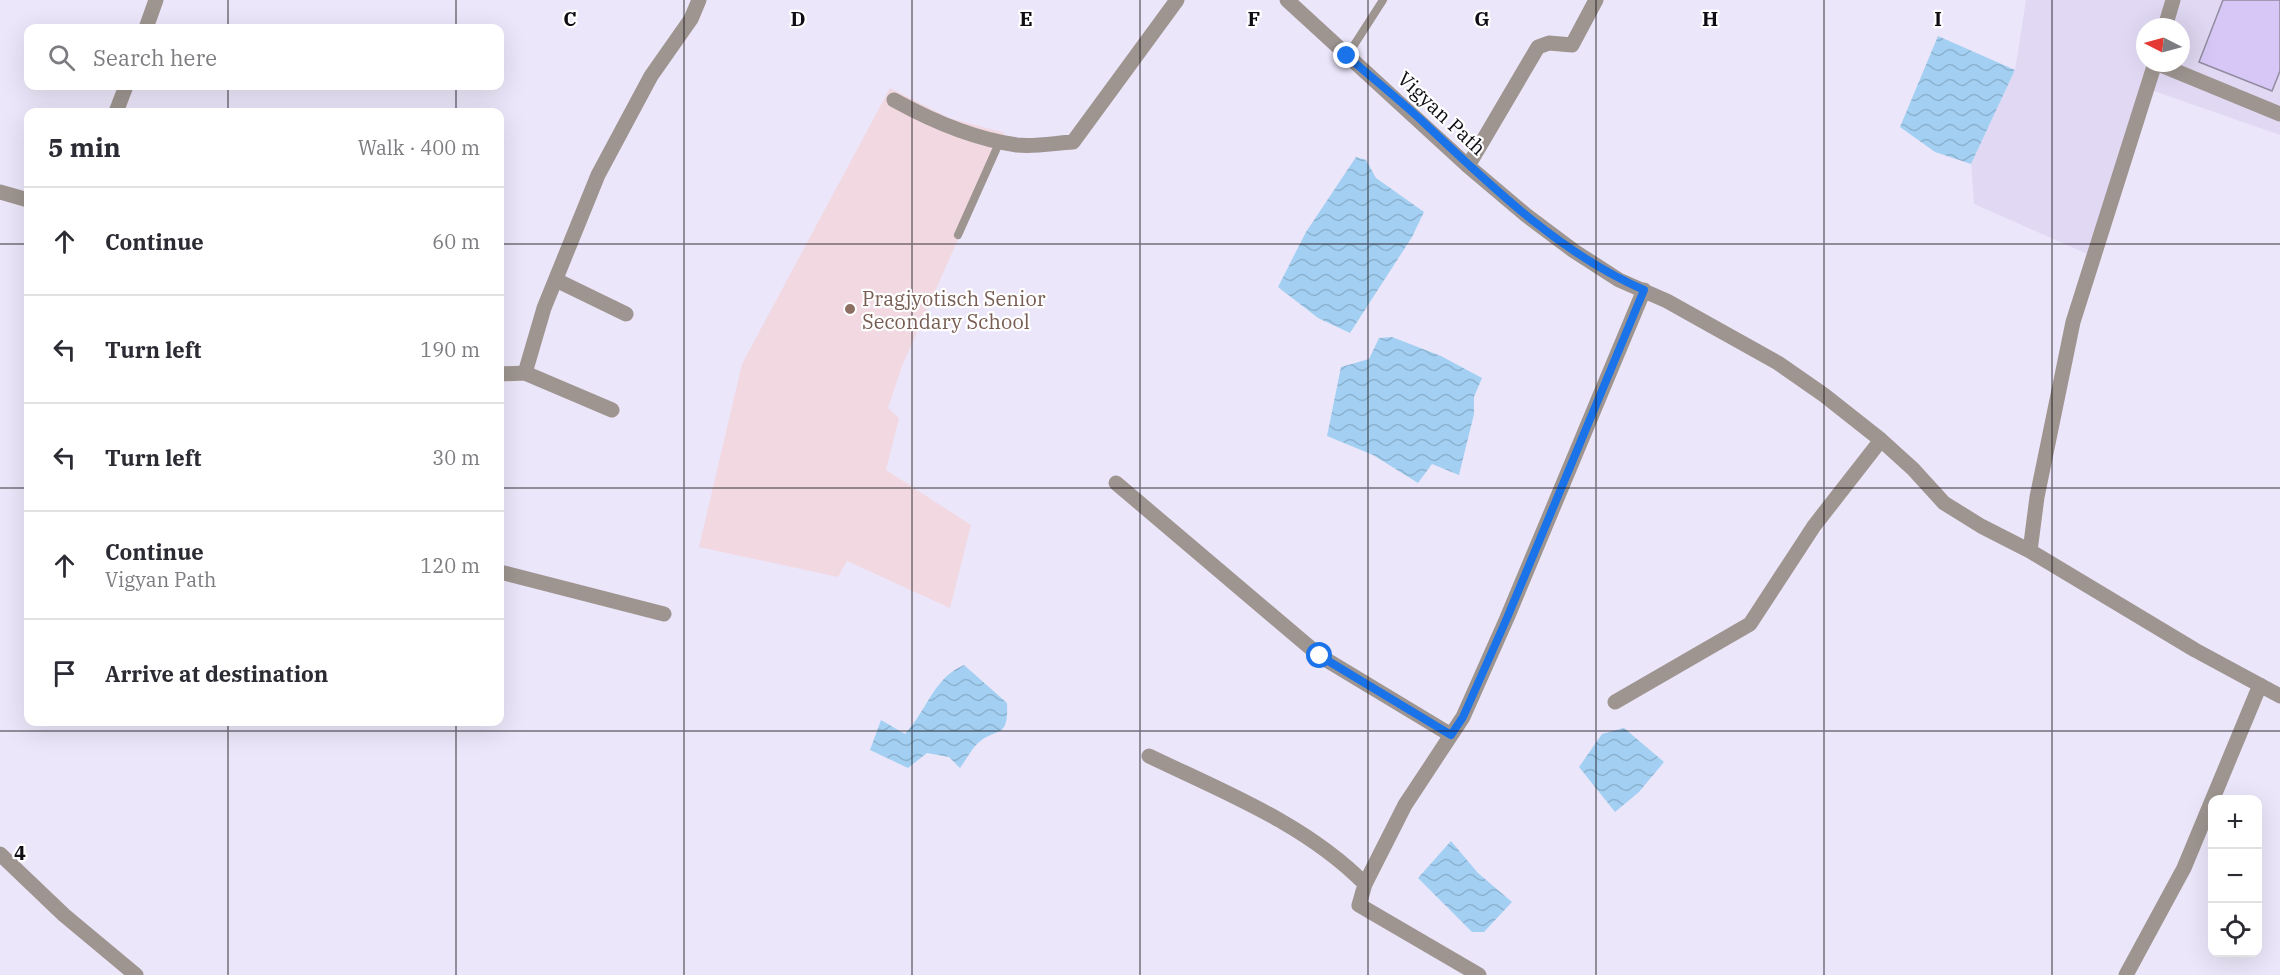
<!DOCTYPE html>
<html lang="en">
<head>
<meta charset="utf-8">
<style>
	body { margin:0; font-family:"IBM Plex Serif",serif; background:#f7f7f7; color:#2b2b33 }
	.controls { position:absolute; right:18px; bottom:18px; display:grid; overflow:hidden; border-radius:12px; box-shadow:0 6px 24px #0002 }
	.controls button { width:54px; height:54px; display:grid; place-items:center; padding:0; border:0; border-bottom:2px solid #e1e1e2; background:#fff; color:#2b2b33; font:30px sans-serif }
	.compass { position:absolute; left:2136px; top:18px; width:54px; height:54px; border-radius:50%; background:#fff; box-shadow:0 6px 24px #0002; rotate:276deg }
	.stop { position:absolute; width:18px; height:18px; margin:-14px; border:4px solid #1a73e8; border-radius:50%; background:#fff }
	.stop.end { background:#1a73e8; border-color:#fff; box-shadow:0 2px 6px #0008 }
	.list { margin:0; padding:0; list-style:none }
	h2 { display:flex; justify-content:space-between; align-items:center; height:78px; margin:0; padding:0 24px; font-size:26px }
	h2 small { font-size:20px; font-weight:400; color:#7c7c81 }
	.list li { display:grid; grid-template-columns:39px 1fr auto; gap:18px; align-items:center; box-sizing:border-box; height:108px; padding:0 24px; border-top:2px solid #e1e1e2 }
	.list b { display:block; font-size:22px; white-space:nowrap }
	.list p { margin:0; font-size:20px; white-space:nowrap; color:#7c7c81 }
	.list em { font-size:20px; font-style:normal; color:#7c7c81 }
	.icon { flex:none; width:33px; height:33px; fill:none; stroke:currentColor; stroke-width:2; stroke-linecap:round; stroke-linejoin:round }
	.map { position:relative; flex:none; width:2280px; height:975px; overflow:hidden }
	.search { position:absolute; background:#fff; box-shadow:0 6px 24px #0002; left:24px; top:24px; width:480px; height:66px; display:flex; align-items:center; gap:15px; box-sizing:border-box; padding:0 21px; border-radius:12px; color:#7c7c81; font-size:22px }
	.panel { position:absolute; background:#fff; box-shadow:0 6px 24px #0002; left:24px; top:108px; width:480px; height:618px; border-radius:12px }
	.map>svg:first-child { display:block }
	.built { fill:#e1d9f4; fill-rule:evenodd }
	.education { fill:#f1d8e1 }
	.water { fill:url(#water-waves) }
	.building { fill:#d6c7f7; stroke:#918c9e; stroke-width:1.5 }
	.lines { fill:none; stroke-linecap:round; stroke-linejoin:round }
	.lane { stroke:#9e9590; stroke-width:8 }
	.street { stroke:#9e9590; stroke-width:15 }
	.route { stroke:#1a73e8; stroke-width:8 }
	.grid { fill:none; stroke:#0f0d13; stroke-width:1.5; stroke-opacity:0.55 }
	.education-dot { fill:#8d6e63; stroke:#fff; stroke-width:2 }
	.labels { text-anchor:middle; dominant-baseline:central; stroke-width:4.5; stroke-linejoin:round; paint-order:stroke }
	.street-label { font-size:20px; fill:#0f0d13; stroke:#fff }
	.education-label { font-size:20px; fill:#785e54; stroke:#fff; text-anchor:start }
	.grid-label { font-size:20px; text-anchor:middle; font-weight:bold; fill:#0f0d13; stroke:#fff; stroke-width:4.5; stroke-linejoin:round; paint-order:stroke }
</style>
</head>
<body>
<div class="map">
<svg width="2280" height="975" viewBox="0 0 2280 975">
	<defs>
		<pattern id="water-waves" width="16" height="10" patternUnits="userSpaceOnUse" patternTransform="scale(1.5)"><rect width="16" height="10" fill="#a3d0f2"/><path d="M0 5q4-4 8 0t8 0" fill="none" stroke="#8bb1cf"/></pattern>
	</defs>
	<rect width="100%" height="100%" fill="#ece6fa"/>
	<path class="built" d="M2026,0H2280V135L2148,89L2094,257L1974,204L1971,164L2015,70ZM2145,27H2181V63H2145Z"/>
	<path class="education" d="M890,88L949,118L1005,133L902,366L888,408L899,418L886,470L971,525L950,608L847,561L838,577L699,547L742,364Z"/>
	<path class="water" d="M1938,36L2015,70L1971,164L1935,152L1900,127Z
		M1356,157L1366,160L1376,178L1424,212L1412,237L1350,333L1318,318L1278,287L1306,232Z
		M1392,337L1441,356L1482,378L1474,397V414L1459,475L1432,464L1418,483L1373,455L1327,436L1341,367L1369,359L1379,338Z
		M964,665L1007,703C1009,741 996,726 977,744C971,750 966,760 960,768L949,757L927,753L908,768L870,750L881,720L905,734C927,711 933,678 964,665Z
		M1624,728L1664,762L1639,792L1615,812L1579,767L1602,734Z
		M1451,841L1478,873L1512,902L1484,932H1472L1418,878Z"/>
	<path class="building" d="M2223,0H2280V71L2272,91L2199,62Z"/>
	<g class="lines">
		<path class="lane" d="M1347,56L1383,0
			M958,235L1000,141"/>
		<path class="street" d="M1287,0L1468,166L1526,215L1574,251L1619,280L1667,301L1778,363L1824,395L1881,440L1913,469L1944,503L1981,526L2030,551L2195,650L2280,696
			M2165,27L2173,0
			M146,28L156,0
			M2156,63L2280,114
			M894,100C932,121 974,139 1017,145C1035,147 1055,143 1073,142L1177,0
			M116,112L126,86
			M1468,166L1538,47L1549,43L1572,45L1596,0
			M0,192L28,200
			M556,280L626,314
			M525,373L544,308L598,175L651,76L691,19L699,0
			M500,374L525,373L612,410
			M1116,483L1320,656L1451,735
			M2030,551L2037,497L2073,322L2155,63
			M500,572L664,614
			M1615,702L1750,624L1814,526L1881,440
			M1149,756C1224,792 1306,824 1365,884
			M0,854L64,915L136,975
			M1479,975L1359,905L1365,884L1405,805L1463,717L1507,618L1644,290
			M2126,975L2184,868L2260,685"/>
	</g>
	<g class="lines">
		<path class="route" d="M1320,656L1451,735L1463,717L1507,618L1644,290C1557,252 1488,183 1420,119C1396,97 1371,77 1347,56"/>
	</g>
	<path class="grid" d="M228,0V28M456,0V28M684,0V975M912,0V975M1140,0V975M1368,0V975M1596,0V975M1824,0V975M2052,0V975M228,86V112M456,86V112M0,244H28M500,244H2280M0,488H28M500,488H2280M228,722V975M456,722V975M0,731H2280"/>
	<circle class="education-dot" cx="850" cy="309" r="6"/>
	<g class="labels">
		<g class="street-label">
			<text transform="translate(1442 113) rotate(43)">Vigyan Path</text>
		</g>
		<g class="education-label">
			<text x="862" y="298">Pragjyotisch Senior<tspan x="862" dy="23">Secondary School</tspan></text>
		</g>
	</g>
	<g class="grid-label">
		<text x="570" y="26">C</text>
		<text x="798" y="26">D</text>
		<text x="1026" y="26">E</text>
		<text x="1254" y="26">F</text>
		<text x="1482" y="26">G</text>
		<text x="1710" y="26">H</text>
		<text x="1938" y="26">I</text>
		<text x="20" y="860">4</text>
	</g>
</svg>
<div class="controls">
<button>+</button>
<button>−</button>
<button><svg class="icon" aria-label="locate" viewBox="0 0 24 24"><circle cx="12" cy="12" r="6"/><path d="M12 2v4M12 18v4M2 12h4M18 12h4"/></svg></button>
</div>
<svg class="compass" viewBox="-18 -18 36 36"><path d="M0-13l5 13h-10z" fill="#e53935"/><path d="M0 13l5-13h-10z" fill="#7c7c81"/></svg>
<div class="stop" style="left:1320px;top:656px"></div>
<div class="stop end" style="left:1347px;top:56px"></div>
<div class="search"><svg class="icon" aria-label="search" viewBox="0 0 24 24"><circle cx="10" cy="10" r="6"/><path d="M15 15l6 6"/></svg>Search here</div>
<section class="panel">
<h2>5 min<small>Walk · 400 m</small></h2>
<ul class="list">
<li><svg class="icon" aria-label="ahead" viewBox="0 0 24 24"><path d="M12 20V5M6 11l6-6 6 6"/></svg><div><b>Continue</b></div><em>60 m</em></li>
<li><svg class="icon" aria-label="left" viewBox="0 0 24 24"><path d="M17 20v-9H6M10 6l-5 5 5 5"/></svg><div><b>Turn left</b></div><em>190 m</em></li>
<li><svg class="icon" aria-label="left" viewBox="0 0 24 24"><path d="M17 20v-9H6M10 6l-5 5 5 5"/></svg><div><b>Turn left</b></div><em>30 m</em></li>
<li><svg class="icon" aria-label="ahead" viewBox="0 0 24 24"><path d="M12 20V5M6 11l6-6 6 6"/></svg><div><b>Continue</b><p>Vigyan Path</p></div><em>120 m</em></li>
<li><svg class="icon" aria-label="arrive" viewBox="0 0 24 24"><path d="M6 21V4h12l-3 4 3 4H6"/></svg><div><b>Arrive at destination</b></div></li>
</ul>
</section>
</div>
</body>
</html>
